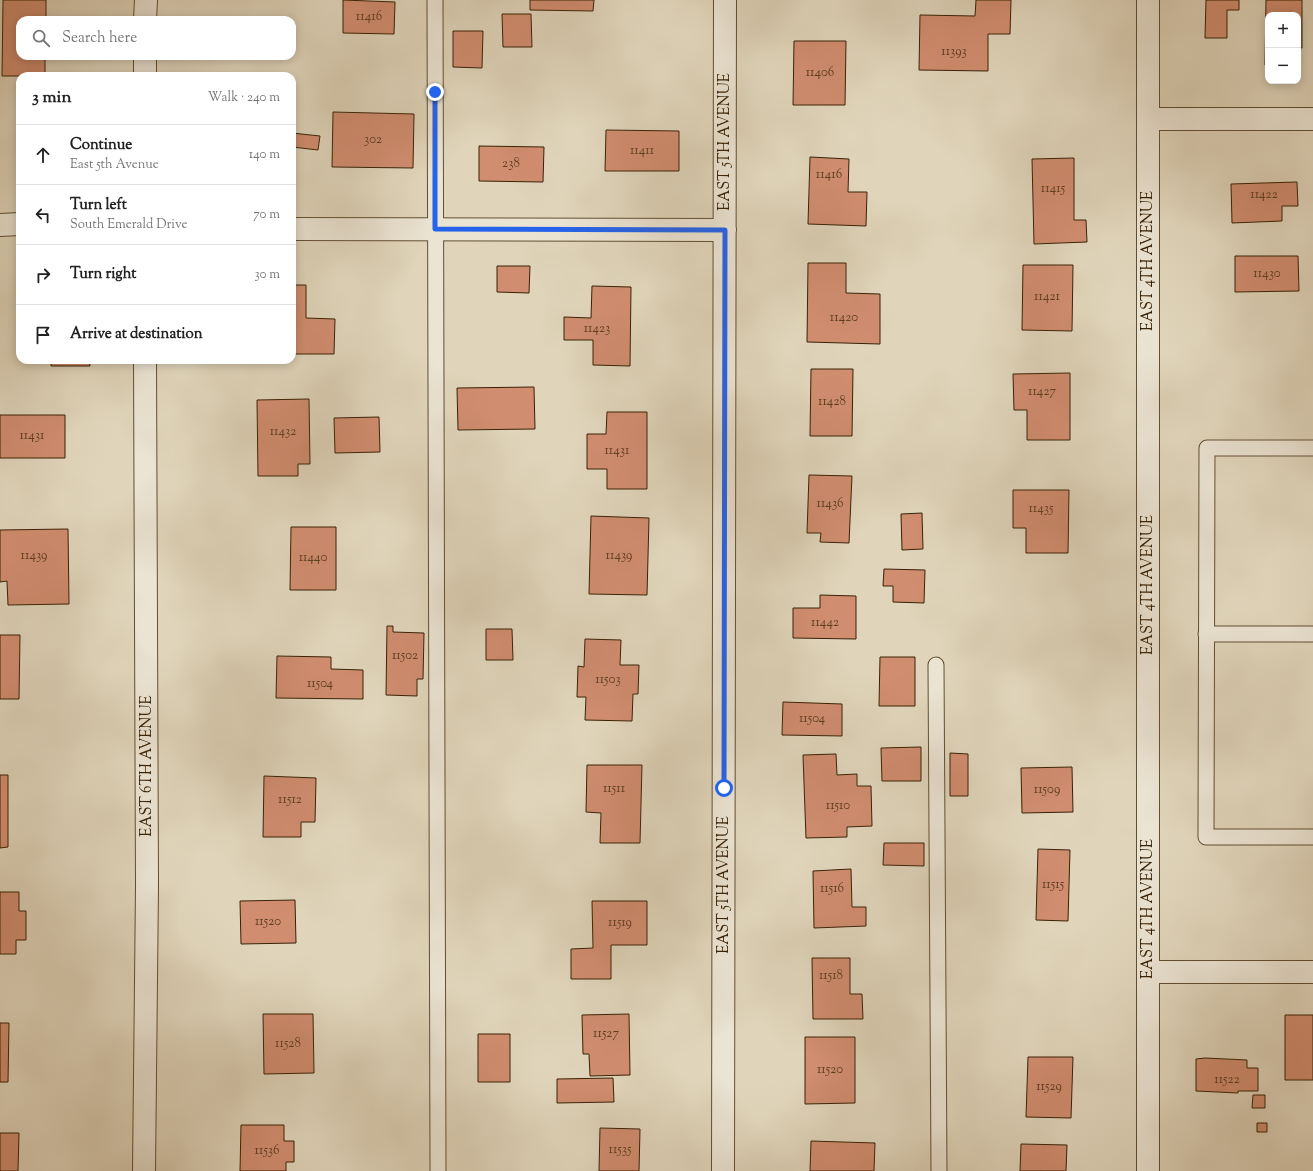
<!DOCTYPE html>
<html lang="en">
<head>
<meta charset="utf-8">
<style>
	body { margin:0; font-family:"Sorts Mill Goudy",serif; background:#f2f2f2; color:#222 }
	.controls { position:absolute; right:12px; top:12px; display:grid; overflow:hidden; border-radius:8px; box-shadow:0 2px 10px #0003 }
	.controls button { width:36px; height:36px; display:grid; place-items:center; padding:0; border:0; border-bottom:1px solid #e0e0e0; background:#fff; color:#222; font:20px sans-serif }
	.stop { position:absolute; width:12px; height:12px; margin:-9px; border:3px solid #2563eb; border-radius:50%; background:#fff }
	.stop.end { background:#2563eb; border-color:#fff; box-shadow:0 1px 4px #0008 }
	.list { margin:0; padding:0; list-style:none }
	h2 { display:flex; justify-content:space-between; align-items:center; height:52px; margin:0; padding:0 16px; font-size:17px }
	h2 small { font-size:13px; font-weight:400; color:#767676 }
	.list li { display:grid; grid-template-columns:26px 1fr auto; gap:12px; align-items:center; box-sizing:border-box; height:60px; padding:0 16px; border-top:1px solid #e0e0e0 }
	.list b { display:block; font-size:15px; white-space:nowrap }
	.list p { margin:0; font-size:13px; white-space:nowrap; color:#767676 }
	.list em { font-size:13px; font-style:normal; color:#767676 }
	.icon { flex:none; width:22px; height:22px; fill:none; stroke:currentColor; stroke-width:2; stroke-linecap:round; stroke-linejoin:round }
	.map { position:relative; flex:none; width:1313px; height:1171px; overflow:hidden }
	.search { position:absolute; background:#fff; box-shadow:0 2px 10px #0003; left:16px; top:16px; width:280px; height:44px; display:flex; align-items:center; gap:10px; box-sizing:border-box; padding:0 14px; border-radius:12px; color:#767676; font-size:15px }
	.panel { position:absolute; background:#fff; box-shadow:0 2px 10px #0003; left:16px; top:72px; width:280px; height:292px; border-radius:12px }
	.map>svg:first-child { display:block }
	.building { fill:#d18d70; stroke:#382205 }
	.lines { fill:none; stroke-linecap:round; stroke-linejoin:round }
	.lane-casing { stroke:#624f32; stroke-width:17 }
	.street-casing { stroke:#624f32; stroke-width:24 }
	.lane { stroke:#ebe4d3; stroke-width:15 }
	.street { stroke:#ebe4d3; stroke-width:22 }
	.route { stroke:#2563eb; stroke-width:5 }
	.labels { text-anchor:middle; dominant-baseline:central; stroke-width:3; stroke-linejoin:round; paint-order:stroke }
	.number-label { font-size:13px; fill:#5e3d20 }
	.street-label { font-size:15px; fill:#382205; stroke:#ebe4d3 }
</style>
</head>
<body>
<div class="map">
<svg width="1313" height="1171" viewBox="0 0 1313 1171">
	<rect width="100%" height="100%" fill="#e0d5bb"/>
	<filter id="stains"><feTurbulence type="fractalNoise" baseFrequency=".005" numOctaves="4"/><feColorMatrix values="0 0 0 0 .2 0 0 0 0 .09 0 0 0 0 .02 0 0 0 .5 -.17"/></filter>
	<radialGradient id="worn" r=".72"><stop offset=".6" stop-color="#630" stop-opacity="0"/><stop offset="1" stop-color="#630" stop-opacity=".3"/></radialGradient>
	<path class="building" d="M3,0H46V20H20V56H45V76H2Z
		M343,0L395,2L394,34L343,33Z
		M530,0H594L593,11L530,10Z
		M976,0H1011L1010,34H988V71L919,70L920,15L975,16Z
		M1206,0H1239V10H1227V38H1205Z
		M1266,0H1302V48H1298V15H1268V65H1265Z
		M502,14H531L532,47H503Z
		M453,31H483L482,68L453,67Z
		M794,41H846L845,105H793Z
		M333,112L414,114L413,168L332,167Z
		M606,130L679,131V171H605Z
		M292,133L320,136L318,150L292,147Z
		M479,146L544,147L543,182L479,181Z
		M810,157L849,159L848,192H867L866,226L808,224Z
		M1074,158V220H1086L1087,242L1034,244L1032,159Z
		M1297,182L1298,206H1282V221L1232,223L1231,184Z
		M1235,256H1298L1299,291L1235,292Z
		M808,263H846V293L880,294V344L807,342Z
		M1023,265H1073L1072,331L1022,330Z
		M497,266H530L529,293L497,292Z
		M292,285H306V318L335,319L334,354H292Z
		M592,286L631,287L630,366L593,365V340H564V317L591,318Z
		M51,360H89L90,366H51Z
		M811,369H853L852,436H810Z
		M1070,373V440H1027V410H1014L1013,374Z
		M534,387L535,429L458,430L457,388Z
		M309,399L310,464H298V476H258L257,400Z
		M607,412H647V489H607V469H587V434H606Z
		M0,415H65V458H0Z
		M379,417L380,452L335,453L334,418Z
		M809,475L852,476L849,543L820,542L821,533H807Z
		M1013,490H1069L1068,553H1026V528H1013Z
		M922,513L923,549L902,550L901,514Z
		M591,516L649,518L647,595L589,594Z
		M291,527H336V590H290Z
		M68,529L69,604L8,605L7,581L0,582V530Z
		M884,569L925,570L924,603L893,602V586H883Z
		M820,595L856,596V639L793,638V608H820Z
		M387,626H393V632L424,633L423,679H417V696L386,695Z
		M486,629H512L513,660H486Z
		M0,635H20L19,699H0Z
		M585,639L621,640L620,665H639L638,694H633L632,721L585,720L586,697H577L578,666L584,667Z
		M277,656L331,657V669L363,670V699L276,698Z
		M880,657H915V706H879Z
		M783,702L842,704V736L782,735Z
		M921,747V781H882L881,748Z
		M950,753L968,754V796H950Z
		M836,754L837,775L857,774V786H871L872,826L847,827V837L806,838L803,755Z
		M587,765H642L640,843H600L601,813L586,812Z
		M1072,767L1073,812L1022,813L1021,768Z
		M0,775H8V847L0,848Z
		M264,776L316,778L315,822H301V837H263Z
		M884,843H924V866L883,865Z
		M1038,849L1070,850L1068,921L1036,920Z
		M851,869L852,907H866V926L814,928L813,871Z
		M0,892H19V911H26V940H16V954H0Z
		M295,900L296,943L241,944L240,901Z
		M592,901H647V945H611V979H571V949L593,948Z
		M812,958H850V994H862L863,1019H813Z
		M263,1014H313L314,1073L264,1074Z
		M629,1014L630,1075L590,1076L589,1054H583L582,1015Z
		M1285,1015H1313V1080H1285Z
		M0,1023H9L8,1082H0Z
		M478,1034H510V1082H478Z
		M805,1037H855V1103L805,1104Z
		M1028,1057H1073L1071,1118L1026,1117Z
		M1205,1058L1247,1060V1068H1258V1091H1238V1093L1196,1091V1059Z
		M613,1078L614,1102L557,1103V1079Z
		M1253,1095H1265V1108H1252Z
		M1257,1123H1267V1132H1257Z
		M241,1125H284V1141H294V1162H286V1171H240Z
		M600,1128L640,1129L639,1171H599Z
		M0,1133H19L18,1171H0Z
		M811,1141L875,1143L874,1171H810Z
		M1021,1144L1067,1145L1066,1171H1020Z"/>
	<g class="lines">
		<defs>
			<path id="lane" d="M435,0L438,1171
				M1313,448H1207L1206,837H1313
				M1206,634H1313
				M936,665L939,1171"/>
			<path id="street" d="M145,20L146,0
				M145,76V56
				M1148,119H1313
				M0,225L20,224
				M292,229L725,230
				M1148,972H1313
				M144,1171L147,886L145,360
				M723,1171L725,0
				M1148,1171V0"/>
		</defs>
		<use href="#lane" class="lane-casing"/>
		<use href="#street" class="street-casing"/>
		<use href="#lane" class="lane"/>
		<use href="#street" class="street"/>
	</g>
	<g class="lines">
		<path class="route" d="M435,92V229L725,230L724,788"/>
	</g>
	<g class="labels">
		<g class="number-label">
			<text x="369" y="17">11416</text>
			<text x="954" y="52">11393</text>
			<text x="820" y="73">11406</text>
			<text x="373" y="140">302</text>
			<text x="642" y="151">11411</text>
			<text x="511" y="164">238</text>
			<text x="829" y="175">11416</text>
			<text x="1053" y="189">11415</text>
			<text x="1264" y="195">11422</text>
			<text x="1267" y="274">11430</text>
			<text x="1047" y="297">11421</text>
			<text x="844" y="318">11420</text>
			<text x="597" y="329">11423</text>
			<text x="1042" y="392">11427</text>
			<text x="832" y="402">11428</text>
			<text x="283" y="432">11432</text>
			<text x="32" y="436">11431</text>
			<text x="617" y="451">11431</text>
			<text x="830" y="504">11436</text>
			<text x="1041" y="509">11435</text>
			<text x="34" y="556">11439</text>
			<text x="619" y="556">11439</text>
			<text x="313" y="558">11440</text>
			<text x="825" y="623">11442</text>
			<text x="405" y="656">11502</text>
			<text x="608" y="680">11503</text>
			<text x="320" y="684">11504</text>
			<text x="812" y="719">11504</text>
			<text x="614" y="789">11511</text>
			<text x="1047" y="790">11509</text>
			<text x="290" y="800">11512</text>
			<text x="838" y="806">11510</text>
			<text x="1053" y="885">11515</text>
			<text x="832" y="889">11516</text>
			<text x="268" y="922">11520</text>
			<text x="620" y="923">11519</text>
			<text x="831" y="976">11518</text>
			<text x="606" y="1034">11527</text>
			<text x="288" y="1044">11528</text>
			<text x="830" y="1070">11520</text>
			<text x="1227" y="1080">11522</text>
			<text x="1049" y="1087">11529</text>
			<text x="620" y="1150">11535</text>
			<text x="267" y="1151">11536</text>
		</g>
		<g class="street-label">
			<text transform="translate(725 142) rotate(-90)">EAST 5TH AVENUE</text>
			<text transform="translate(1148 261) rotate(-90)">EAST 4TH AVENUE</text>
			<text transform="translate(1148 585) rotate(-90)">EAST 4TH AVENUE</text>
			<text transform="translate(147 766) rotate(-90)">EAST 6TH AVENUE</text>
			<text transform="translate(724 885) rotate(-90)">EAST 5TH AVENUE</text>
			<text transform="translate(1148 909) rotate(-90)">EAST 4TH AVENUE</text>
		</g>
	</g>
	<rect width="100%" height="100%" filter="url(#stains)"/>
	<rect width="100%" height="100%" fill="url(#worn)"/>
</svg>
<div class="controls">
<button>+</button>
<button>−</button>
</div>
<div class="stop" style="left:724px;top:788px"></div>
<div class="stop end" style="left:435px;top:92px"></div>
<div class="search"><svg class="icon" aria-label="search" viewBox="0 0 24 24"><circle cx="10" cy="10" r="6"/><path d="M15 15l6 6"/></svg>Search here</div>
<section class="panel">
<h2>3 min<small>Walk · 240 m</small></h2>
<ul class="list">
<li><svg class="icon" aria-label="ahead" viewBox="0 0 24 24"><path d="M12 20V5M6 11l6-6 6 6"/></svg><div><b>Continue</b><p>East 5th Avenue</p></div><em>140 m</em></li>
<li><svg class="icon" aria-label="left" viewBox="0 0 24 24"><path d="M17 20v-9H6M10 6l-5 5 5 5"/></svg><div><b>Turn left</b><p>South Emerald Drive</p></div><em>70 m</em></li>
<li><svg class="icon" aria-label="right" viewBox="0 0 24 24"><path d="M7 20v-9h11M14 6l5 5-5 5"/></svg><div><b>Turn right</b></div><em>30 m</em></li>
<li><svg class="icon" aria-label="arrive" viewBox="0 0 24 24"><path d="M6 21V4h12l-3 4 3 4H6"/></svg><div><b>Arrive at destination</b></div></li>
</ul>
</section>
</div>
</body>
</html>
